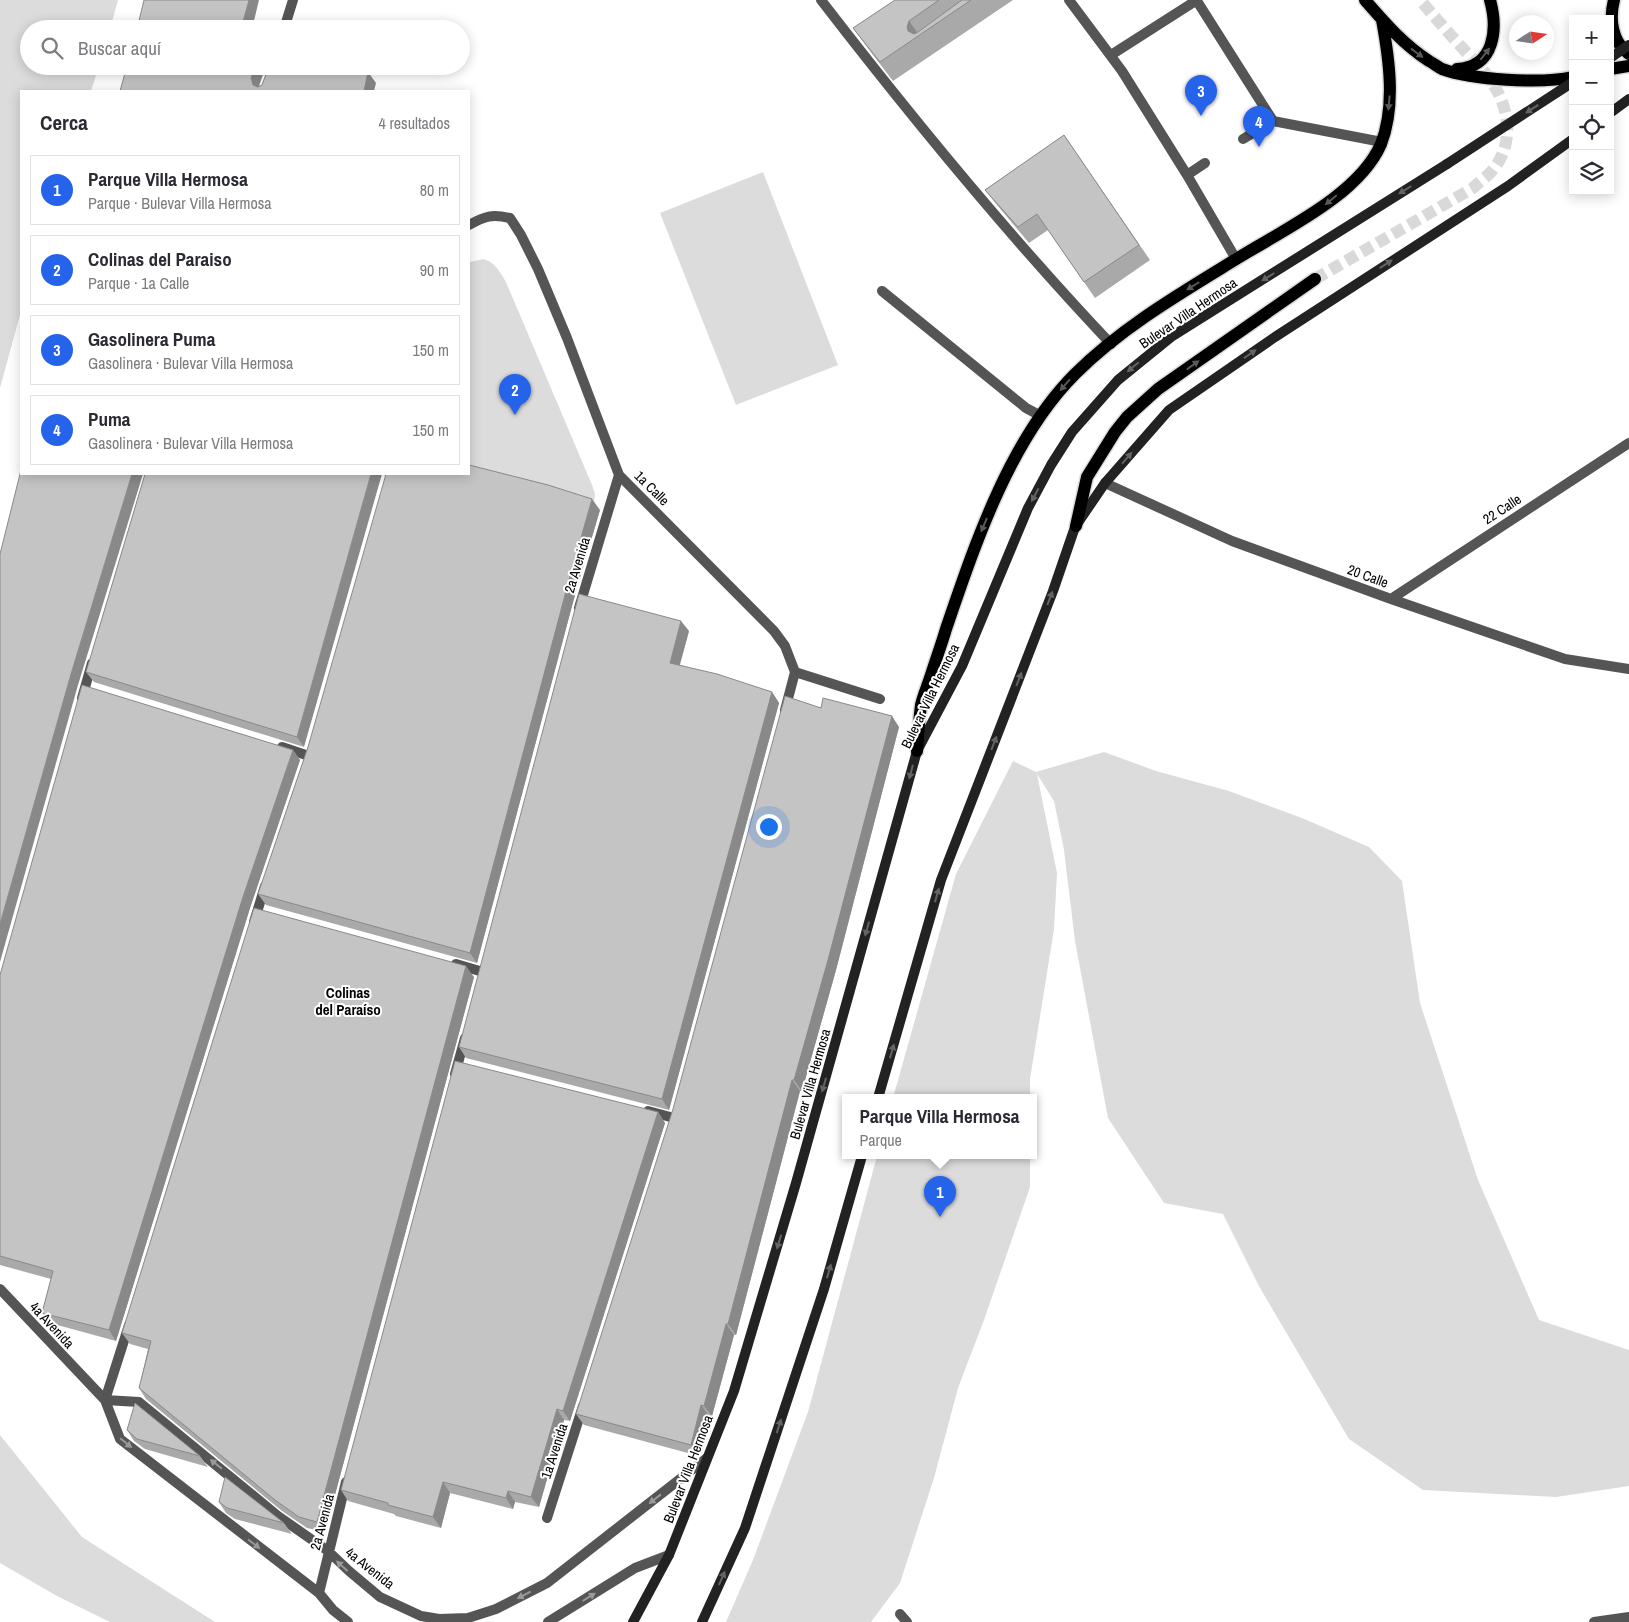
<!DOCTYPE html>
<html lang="es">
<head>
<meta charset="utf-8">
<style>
	body { margin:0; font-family:"Archivo Narrow",sans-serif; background:#f7f7f7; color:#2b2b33 }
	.controls { position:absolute; right:15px; top:15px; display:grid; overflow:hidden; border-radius:0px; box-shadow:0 2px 12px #0003 }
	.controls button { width:45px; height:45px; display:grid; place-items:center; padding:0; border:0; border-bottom:1px solid #e1e1e2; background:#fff; color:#2b2b33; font:25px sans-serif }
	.compass { position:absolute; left:1509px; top:15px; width:45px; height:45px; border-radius:50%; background:#fff; box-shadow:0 2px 12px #0003; rotate:78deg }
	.you { position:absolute; left:768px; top:826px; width:18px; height:18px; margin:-12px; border:4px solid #fff; border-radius:50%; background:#1a73e8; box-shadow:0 0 0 8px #1a73e833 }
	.badge { display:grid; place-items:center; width:32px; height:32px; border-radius:50%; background:#2563eb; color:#fff; font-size:16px; font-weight:700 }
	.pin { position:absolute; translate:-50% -41px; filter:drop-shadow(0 1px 2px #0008) }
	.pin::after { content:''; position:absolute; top:26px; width:18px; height:15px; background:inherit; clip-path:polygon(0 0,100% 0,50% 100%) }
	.popup { position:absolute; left:842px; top:1094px; width:195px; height:65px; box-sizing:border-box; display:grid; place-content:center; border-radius:0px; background:#fff; filter:drop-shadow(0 1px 4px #0005); font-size:16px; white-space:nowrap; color:#7c7c81 }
	.popup b { font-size:19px; color:#2b2b33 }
	.popup::after { content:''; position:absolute; left:50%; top:100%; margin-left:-10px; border:10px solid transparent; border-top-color:#fff }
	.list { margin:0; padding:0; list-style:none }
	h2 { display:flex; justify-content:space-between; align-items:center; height:65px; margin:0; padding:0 20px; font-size:21px }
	h2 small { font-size:16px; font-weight:400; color:#7c7c81 }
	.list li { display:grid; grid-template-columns:32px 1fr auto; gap:15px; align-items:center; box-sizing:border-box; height:70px; margin:0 10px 10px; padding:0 10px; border:1px solid #e1e1e2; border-radius:0px }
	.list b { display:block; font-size:19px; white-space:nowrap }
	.list p { margin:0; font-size:16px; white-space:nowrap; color:#7c7c81 }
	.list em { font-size:16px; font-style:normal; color:#7c7c81 }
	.icon { flex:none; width:28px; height:28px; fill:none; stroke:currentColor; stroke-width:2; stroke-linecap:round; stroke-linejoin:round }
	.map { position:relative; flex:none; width:1629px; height:1622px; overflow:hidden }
	.search { position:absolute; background:#fff; box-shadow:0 2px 12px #0003; left:20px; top:20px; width:450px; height:55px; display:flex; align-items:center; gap:12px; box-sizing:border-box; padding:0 18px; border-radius:28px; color:#7c7c81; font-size:19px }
	.panel { position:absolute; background:#fff; box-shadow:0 2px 12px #0003; left:20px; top:90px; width:450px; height:385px; border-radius:0px }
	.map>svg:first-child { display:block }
	.green { fill:#dcdcdc }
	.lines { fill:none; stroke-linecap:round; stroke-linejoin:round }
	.primary-tunnel { stroke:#d9d9d9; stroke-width:12; stroke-dasharray:12 6; stroke-linecap:butt }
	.primary-casing { stroke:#dbdbdb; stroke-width:15 }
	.service { stroke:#555; stroke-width:10 }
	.minor { stroke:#555; stroke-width:10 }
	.secondary { stroke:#222; stroke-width:10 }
	.primary { stroke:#000; stroke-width:12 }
	.secondary-bridge { stroke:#222; stroke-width:10 }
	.wall { fill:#a9a9a9 }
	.shaded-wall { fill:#898989 }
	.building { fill:#c4c4c4; stroke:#898989 }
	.oneway { fill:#595959 }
	.oneway2 { fill:#646464 }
	.oneway3 { fill:#999 }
	.labels { text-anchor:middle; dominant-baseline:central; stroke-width:4; stroke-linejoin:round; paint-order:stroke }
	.street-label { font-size:14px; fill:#000; stroke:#fff }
	.neighbourhood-label { font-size:15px; font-weight:bold; fill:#000; stroke:#fff }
</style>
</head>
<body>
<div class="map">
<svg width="1629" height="1622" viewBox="0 0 1629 1622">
	<rect width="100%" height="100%" fill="#fff"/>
	<path class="green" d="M0,0H118L110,29H29V66H99L91,91H21V311L0,388Z
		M763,172L838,365L736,405L660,213Z
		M484,259C496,263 500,272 506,282L592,485L595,494L594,505L469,467V264L470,262Z
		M1104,752L1156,771L1229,791L1302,818L1369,847L1402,881L1420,1003L1478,1180L1539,1320L1629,1350V1486L1556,1497L1423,1490L1349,1439L1260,1288L1223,1214L1164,1203L1108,1118L1075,941L1064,850L1054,801L1037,774L1057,873L1054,929L1030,1079V1098H893L956,874L1013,761L1036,772Z
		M877,1156H1030V1187L984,1320L958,1388L934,1478L900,1583L871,1622H726L753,1560L808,1412Z
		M0,1435L82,1537L215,1622H110L57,1596L0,1563Z"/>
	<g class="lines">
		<path class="primary-tunnel" d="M1315,279L1473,188C1478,183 1485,178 1490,173C1514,148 1511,111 1493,84C1486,72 1475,62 1466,52C1450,35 1435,17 1420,0"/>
		<defs>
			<path id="primary" d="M1365,0C1385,23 1403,44 1429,61C1433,63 1438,67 1442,69C1473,80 1541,84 1573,77
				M1614,0C1609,19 1612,42 1629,54
				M1457,69C1495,67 1498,29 1490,0
				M1610,69L1629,66
				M1076,526L1087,477L1115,432L1127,417L1158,389L1315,279
				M917,751C918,736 919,720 921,705C923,696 927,687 930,678C935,662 941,646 946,629C975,544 1010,439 1075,374C1122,327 1181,293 1238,258C1283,230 1359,195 1381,144C1396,106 1389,58 1382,20"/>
		</defs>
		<use href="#primary" class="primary-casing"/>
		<path class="service" d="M821,0C912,118 1008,235 1111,344
			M1069,0L1122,71L1187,175L1236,259
			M1197,1L1273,121L1382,142
			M1111,55L1197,0
			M1243,139L1273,121
			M1187,175L1205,163
			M882,291L1026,408L1041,416"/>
		<path class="minor" d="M284,29L293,0
			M469,225C485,216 492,214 510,218L521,235L538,269L567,338L619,475L774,631L785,646L795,672L880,699
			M1105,483L1232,541L1391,599L1565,659L1629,669
			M1391,599L1629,443
			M579,608L619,475
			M82,698L92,663
			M785,710L795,672
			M282,747L309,756
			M254,922L265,886
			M456,964L483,972
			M455,1074L465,1038
			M648,1111L674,1118
			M0,1289L105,1400L120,1439L319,1593L333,1610L348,1622
			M105,1400L129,1325
			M105,1400L139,1402L278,1516L328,1551L349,1571L380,1597L421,1616L439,1619L468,1618L496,1609L547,1583L707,1458
			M547,1518L583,1406
			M319,1593L346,1482
			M900,1614L907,1622
			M548,1622L635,1568L669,1555
			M1594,1622L1629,1617"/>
		<path class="secondary" d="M1610,113L1629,99
			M878,1098L941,880L1053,591L1075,527L1105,483L1169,410L1275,337L1508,186L1573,139
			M633,1622L669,1555L734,1391L796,1183L917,751L962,666L1028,508L1051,465L1072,432L1118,380L1171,337L1447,164
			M702,1622L745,1528L824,1289L862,1156"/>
		<use href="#primary" class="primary"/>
		<path class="secondary-bridge" d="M1610,58L1629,45
			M1447,164L1573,82"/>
	</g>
	<path class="wall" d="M895,0H1013L893,81L867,47L853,28Z
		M1064,135L1150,260L1095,298L1048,230L1029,243L997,205L985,190Z
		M145,474L304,747L94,682L86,672Z
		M600,510L576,591L477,963L266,905L258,894L308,747Z
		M689,631L680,665L772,692L779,703L669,1110L466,1058L459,1047Z
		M821,708L899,727L836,970L802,1091H800L736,1335H734L712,1416H709L699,1456L584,1425L576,1414Z
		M293,750L300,760L250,908L116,1341L50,1323L42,1313L51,1279L0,1265V975Z
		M474,977L325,1532L307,1528L282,1511L146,1399L139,1388L148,1349L130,1344L122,1333Z
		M658,1112L665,1123L570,1421L564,1420L539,1507L515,1502L513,1509L450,1493L441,1528L396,1516L394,1514L348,1501L341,1490Z
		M127,1430L200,1456L208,1467L145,1449L134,1441Z
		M219,1502L284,1523L292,1534L235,1519L226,1513Z"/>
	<path class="shaded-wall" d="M249,0H259L252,29H241Z
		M909,21L919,35L914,39L908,31L907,27Z
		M255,66H266L258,89L253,85L251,78Z
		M368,72L376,83L374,91H364Z
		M132,474H143L78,685L0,962V924L71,674Z
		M371,474H382L304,747L297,737Z
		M592,499L600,510L576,591L477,963L470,953L569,580Z
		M681,621L689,631L677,674L670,663Z
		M772,692L779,703L669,1110L662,1099Z
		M892,716L899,727L836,970L802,1091L794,1080Z
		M293,750L300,760L250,908L116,1341L109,1330L243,897Z
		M466,966L474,977L325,1532L317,1522Z
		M792,1080L800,1091L736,1335L728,1324Z
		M658,1112L665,1123L570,1421L563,1411Z
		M726,1324L734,1335L712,1416L704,1406Z
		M701,1405L709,1416L699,1456L691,1445Z
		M557,1409L564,1420L539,1507L531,1497Z
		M443,1482L450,1493L441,1528L433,1517Z
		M508,1491L515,1502L513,1509L506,1498Z"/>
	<path class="building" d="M144,0H249L241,29H137Z
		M895,0H939L909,21L907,27L908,31L914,34L918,32L962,0H971L880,62L853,28Z
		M127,66H255L251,78L253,85L258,87L262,85L269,66H348L368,72L364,91H120Z
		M1064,135L1139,245L1084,282L1037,214L1018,227L985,190Z
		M469,465L548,485L592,499L569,580L470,953L258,894L308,747L386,474H469Z
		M21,470V474H132L71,674L0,924V554Z
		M145,474H371L297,737L86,672Z
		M579,594L681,621L670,663L717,674L772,692L662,1099L459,1047Z
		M82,685L293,750L243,897L109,1330L42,1313L53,1271L0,1256V975Z
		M785,696L821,708L823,698L892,716L828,960L794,1080H792L728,1324H726L704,1406L701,1405L691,1445L576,1414L673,1109Z
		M254,908L466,966L317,1522L299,1517L275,1500L139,1388L151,1341L122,1333Z
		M455,1061L658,1112L563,1411L557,1409L531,1497L508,1491L506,1498L443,1482L433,1517L388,1505V1503L341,1490Z
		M135,1403L200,1456L137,1439L127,1430Z
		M225,1477L284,1523L227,1508L219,1502Z"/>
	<defs><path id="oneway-solid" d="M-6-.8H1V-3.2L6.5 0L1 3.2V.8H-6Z" transform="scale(1.25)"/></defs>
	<g class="oneway">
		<use href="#oneway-solid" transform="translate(1417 53) rotate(36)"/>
		<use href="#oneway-solid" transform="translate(1485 54) rotate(-52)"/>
		<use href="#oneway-solid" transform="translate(1389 103) rotate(95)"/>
		<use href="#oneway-solid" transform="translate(1331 200) rotate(140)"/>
		<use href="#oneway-solid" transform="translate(1193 286) rotate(148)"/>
		<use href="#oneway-solid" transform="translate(1193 365) rotate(-36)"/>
		<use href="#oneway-solid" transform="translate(1065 385) rotate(131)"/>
		<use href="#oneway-solid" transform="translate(984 525) rotate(113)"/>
	</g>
	<g class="oneway2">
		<use href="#oneway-solid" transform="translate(1532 109) rotate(147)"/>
		<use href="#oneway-solid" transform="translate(1405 190) rotate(148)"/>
		<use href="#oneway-solid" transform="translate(1386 264) rotate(-33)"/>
		<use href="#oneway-solid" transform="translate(1268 277) rotate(148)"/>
		<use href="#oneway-solid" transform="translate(1250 354) rotate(-35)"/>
		<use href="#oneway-solid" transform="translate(1133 367) rotate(140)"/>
		<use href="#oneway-solid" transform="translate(1127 458) rotate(-49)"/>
		<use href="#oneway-solid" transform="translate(1035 495) rotate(118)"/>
		<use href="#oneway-solid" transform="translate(1050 598) rotate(-69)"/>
		<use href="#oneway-solid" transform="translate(1019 679) rotate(-69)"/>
		<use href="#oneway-solid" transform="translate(994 743) rotate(-69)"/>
		<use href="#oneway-solid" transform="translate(911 772) rotate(105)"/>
		<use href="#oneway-solid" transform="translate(937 895) rotate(-74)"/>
		<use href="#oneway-solid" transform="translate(867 929) rotate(106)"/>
		<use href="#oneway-solid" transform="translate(892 1051) rotate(-74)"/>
		<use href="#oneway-solid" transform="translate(824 1085) rotate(106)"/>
		<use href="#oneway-solid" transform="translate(779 1242) rotate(107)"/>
		<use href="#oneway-solid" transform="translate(829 1271) rotate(-74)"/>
		<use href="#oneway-solid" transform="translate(779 1426) rotate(-72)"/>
		<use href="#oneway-solid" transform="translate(722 1578) rotate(-66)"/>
	</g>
	<g class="oneway3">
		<use href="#oneway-solid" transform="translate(126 1443) rotate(39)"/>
		<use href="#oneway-solid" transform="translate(216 1464) rotate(-141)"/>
		<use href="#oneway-solid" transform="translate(655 1499) rotate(142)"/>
		<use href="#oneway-solid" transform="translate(254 1544) rotate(37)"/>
		<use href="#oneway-solid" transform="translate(342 1566) rotate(-138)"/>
		<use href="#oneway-solid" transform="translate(524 1595) rotate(153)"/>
		<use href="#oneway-solid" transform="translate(589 1597) rotate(-32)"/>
	</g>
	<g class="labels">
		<g class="street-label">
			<text transform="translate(1188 313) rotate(-34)">Bulevar Villa Hermosa</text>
			<text transform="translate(652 488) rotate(45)">1a Calle</text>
			<text transform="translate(1502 509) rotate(-33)">22 Calle</text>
			<text transform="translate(577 565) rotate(-73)">2a Avenida</text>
			<text transform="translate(1368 576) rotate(20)">20 Calle</text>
			<text transform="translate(930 696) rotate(-64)">Bulevar Villa Hermosa</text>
			<text transform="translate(810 1084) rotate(-74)">Bulevar Villa Hermosa</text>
			<text transform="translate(52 1325) rotate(47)">4a Avenida</text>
			<text transform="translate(554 1451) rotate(-72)">1a Avenida</text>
			<text transform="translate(688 1469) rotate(-69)">Bulevar Villa Hermosa</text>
			<text transform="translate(322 1522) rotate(-75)">2a Avenida</text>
			<text transform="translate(370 1568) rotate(38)">4a Avenida</text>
		</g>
		<g class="neighbourhood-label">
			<text x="348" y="992">Colinas<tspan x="348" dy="17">del Paraíso</tspan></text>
		</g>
	</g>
</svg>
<div class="controls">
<button>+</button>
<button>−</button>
<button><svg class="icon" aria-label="locate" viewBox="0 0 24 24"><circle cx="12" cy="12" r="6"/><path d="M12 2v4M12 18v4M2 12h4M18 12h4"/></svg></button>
<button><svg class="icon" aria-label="layers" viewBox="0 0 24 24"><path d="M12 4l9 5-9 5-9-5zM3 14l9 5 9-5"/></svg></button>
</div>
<svg class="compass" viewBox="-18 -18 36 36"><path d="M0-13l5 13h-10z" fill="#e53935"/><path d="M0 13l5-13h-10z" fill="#7c7c81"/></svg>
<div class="you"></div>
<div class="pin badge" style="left:940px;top:1217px">1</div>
<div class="popup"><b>Parque Villa Hermosa</b>Parque</div>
<div class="pin badge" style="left:515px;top:415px">2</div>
<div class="pin badge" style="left:1201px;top:116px">3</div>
<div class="pin badge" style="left:1259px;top:147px">4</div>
<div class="search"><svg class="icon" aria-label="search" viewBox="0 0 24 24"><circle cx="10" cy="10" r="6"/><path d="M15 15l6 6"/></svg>Buscar aquí</div>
<section class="panel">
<h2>Cerca<small>4 resultados</small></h2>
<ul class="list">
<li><span class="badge">1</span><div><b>Parque Villa Hermosa</b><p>Parque · Bulevar Villa Hermosa</p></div><em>80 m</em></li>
<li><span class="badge">2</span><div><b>Colinas del Paraiso</b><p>Parque · 1a Calle</p></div><em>90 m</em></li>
<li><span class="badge">3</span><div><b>Gasolinera Puma</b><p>Gasolinera · Bulevar Villa Hermosa</p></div><em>150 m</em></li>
<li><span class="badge">4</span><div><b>Puma</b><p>Gasolinera · Bulevar Villa Hermosa</p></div><em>150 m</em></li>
</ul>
</section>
</div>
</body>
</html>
